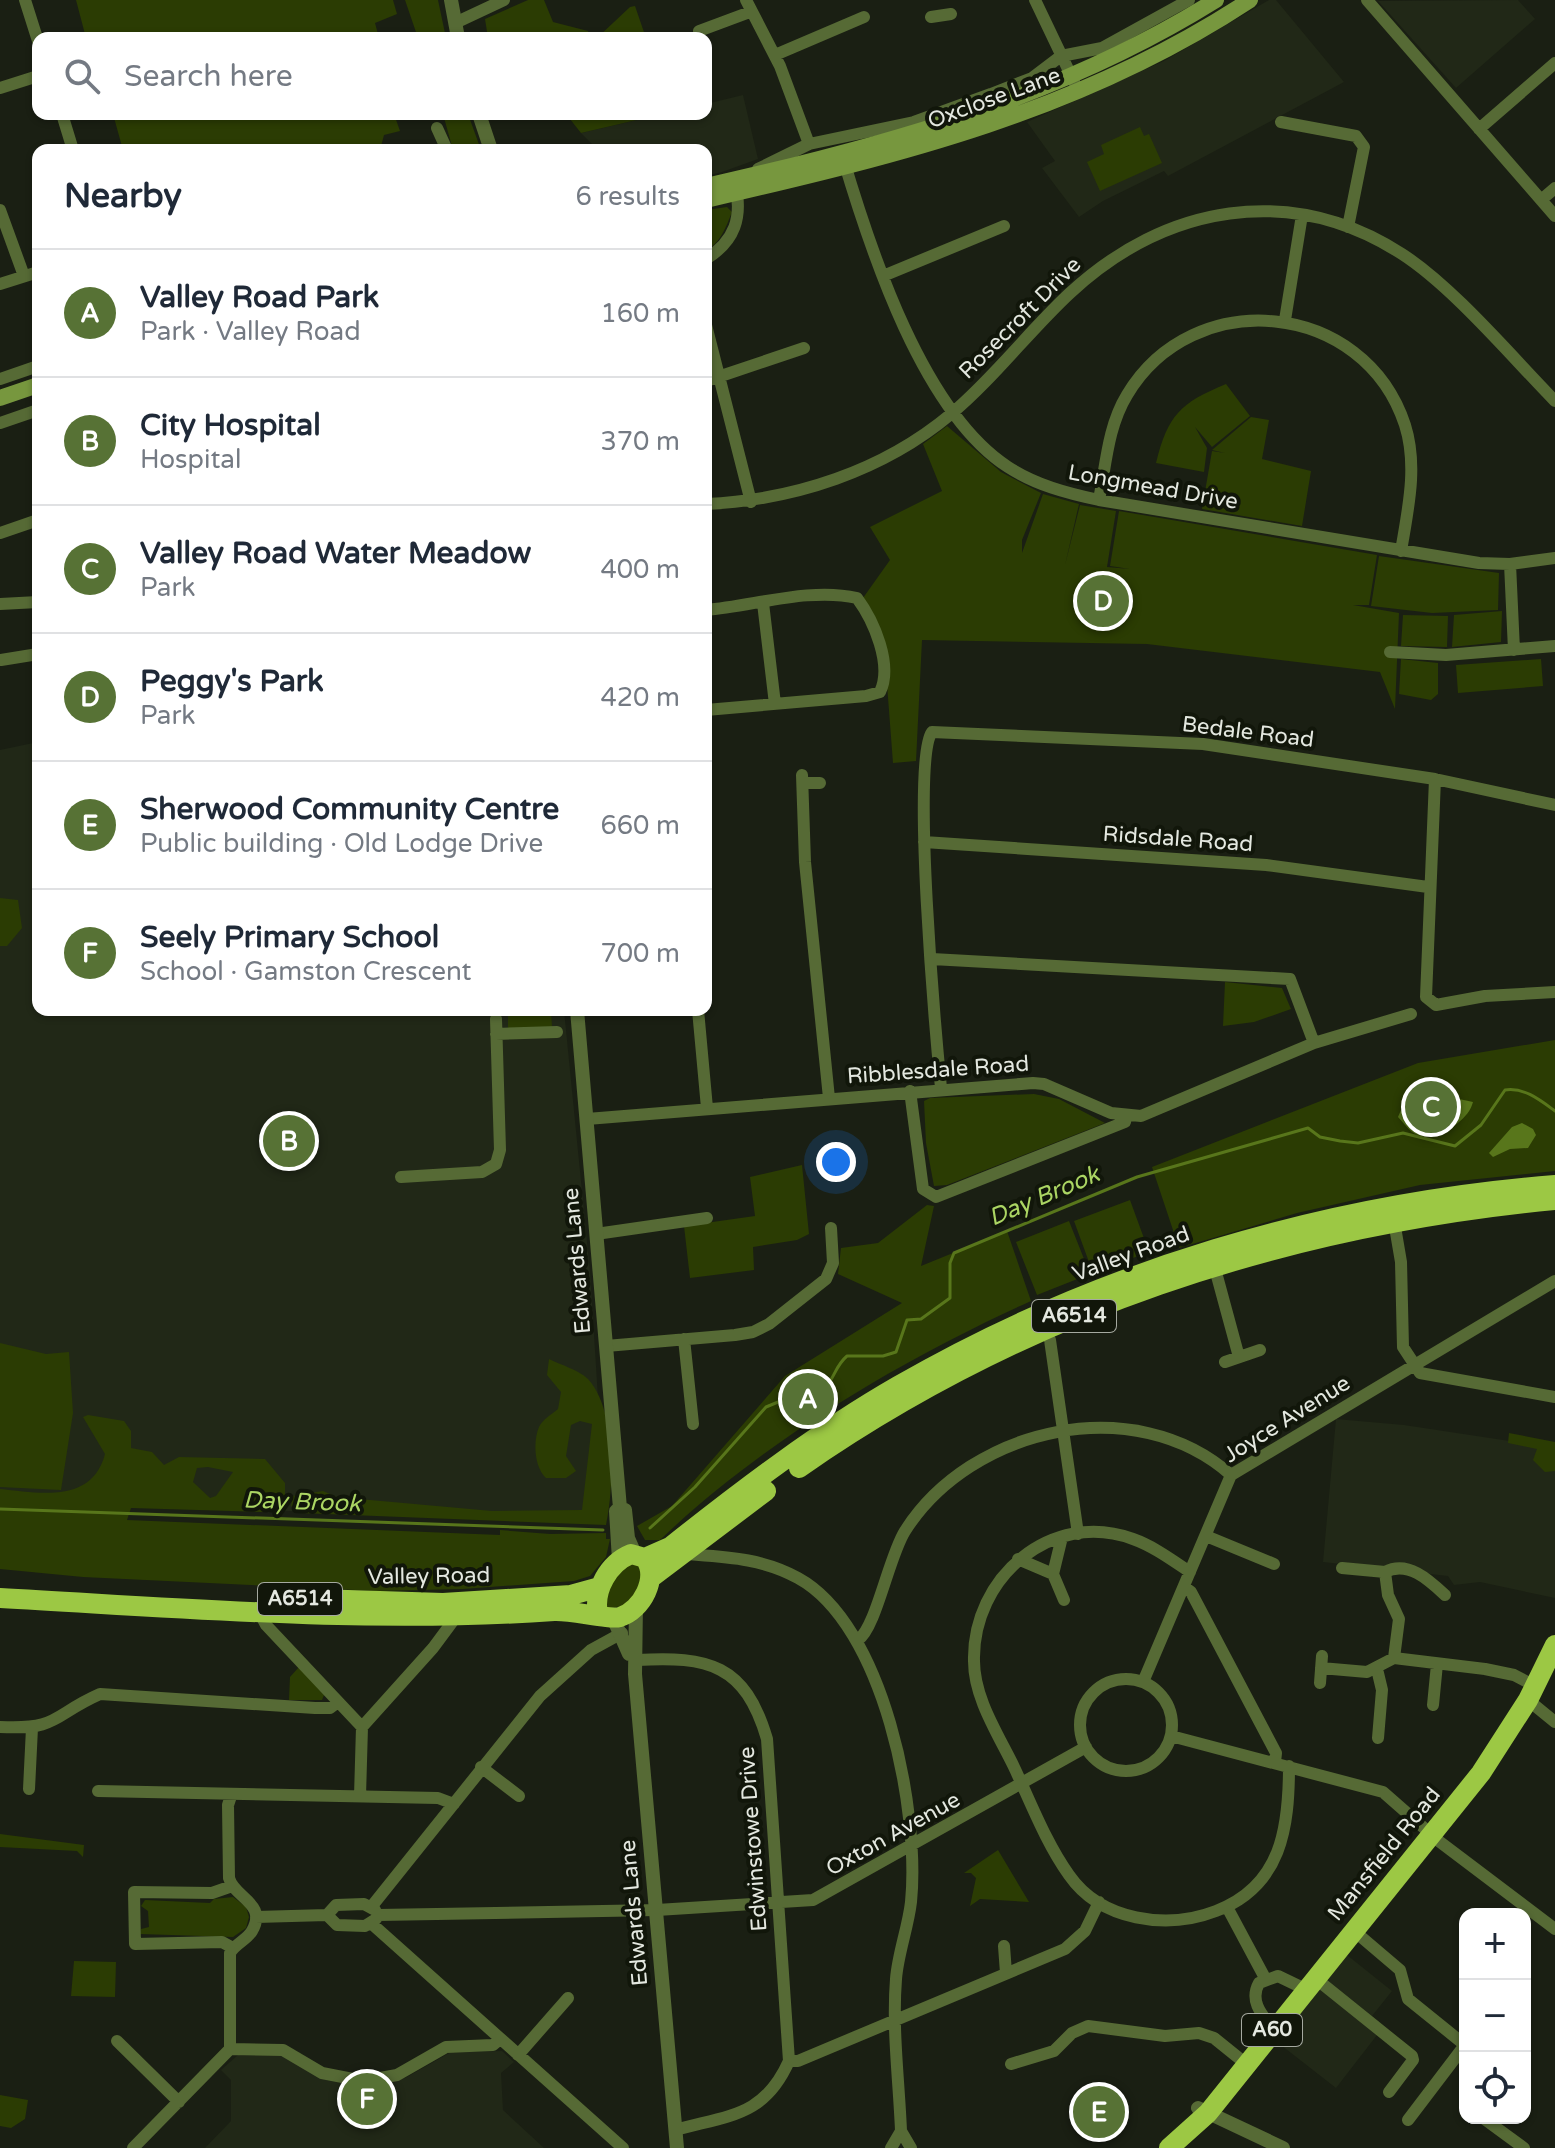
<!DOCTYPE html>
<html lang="en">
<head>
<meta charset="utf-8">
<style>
	body { margin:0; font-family:"Varela Round",sans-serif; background:#f2f2f3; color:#1f2937 }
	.controls { position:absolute; right:24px; bottom:24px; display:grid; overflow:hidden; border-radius:16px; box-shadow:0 2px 6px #0004 }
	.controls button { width:72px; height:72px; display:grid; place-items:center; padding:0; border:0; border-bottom:2px solid #e0e1e3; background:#fff; color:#1f2937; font:40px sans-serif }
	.you { position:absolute; left:836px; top:1162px; width:28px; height:28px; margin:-20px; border:6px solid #fff; border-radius:50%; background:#1a73e8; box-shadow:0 0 0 12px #1a73e833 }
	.badge { display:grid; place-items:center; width:52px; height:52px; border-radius:50%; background:#577235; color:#fff; font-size:26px; font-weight:700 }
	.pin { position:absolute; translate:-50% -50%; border:4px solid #fff; box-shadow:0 2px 8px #0006 }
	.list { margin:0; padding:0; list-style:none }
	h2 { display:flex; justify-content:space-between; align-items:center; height:104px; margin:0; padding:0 32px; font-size:34px }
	h2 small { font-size:26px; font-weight:400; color:#747a83 }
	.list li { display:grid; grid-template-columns:52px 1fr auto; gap:24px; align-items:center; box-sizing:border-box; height:128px; padding:0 32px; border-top:2px solid #e0e1e3 }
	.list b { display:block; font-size:30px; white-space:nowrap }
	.list p { margin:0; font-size:26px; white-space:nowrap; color:#747a83 }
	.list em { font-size:26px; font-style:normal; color:#747a83 }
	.icon { flex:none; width:44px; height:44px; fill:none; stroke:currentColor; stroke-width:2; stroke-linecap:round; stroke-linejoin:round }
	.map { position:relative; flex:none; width:1555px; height:2148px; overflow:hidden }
	.search { position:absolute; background:#fff; box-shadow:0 2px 6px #0004; left:32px; top:32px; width:680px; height:88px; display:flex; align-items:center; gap:20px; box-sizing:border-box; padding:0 28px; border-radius:16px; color:#747a83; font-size:30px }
	.panel { position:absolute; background:#fff; box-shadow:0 2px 6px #0004; left:32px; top:144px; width:680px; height:872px; border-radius:16px }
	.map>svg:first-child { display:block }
	.built { fill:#212817 }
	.green { fill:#2b3c03; fill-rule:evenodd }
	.water { fill:#58761b }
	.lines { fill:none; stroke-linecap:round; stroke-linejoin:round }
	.stream { stroke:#58761b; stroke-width:3 }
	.minor { stroke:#566a35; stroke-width:12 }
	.tertiary { stroke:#566a35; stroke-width:14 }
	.secondary { stroke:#77973e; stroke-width:16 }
	.trunk { stroke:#9cc844; stroke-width:20 }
	.labels { text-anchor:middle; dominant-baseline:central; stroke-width:8; stroke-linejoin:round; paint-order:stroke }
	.shield { fill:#11160a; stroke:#a5a9a0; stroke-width:2 }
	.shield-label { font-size:20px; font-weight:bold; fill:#e4e8e0 }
	.street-label { font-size:22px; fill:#e4e8e0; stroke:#11160a }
	.water-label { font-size:24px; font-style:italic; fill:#abd563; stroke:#11160a }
</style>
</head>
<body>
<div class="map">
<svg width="1555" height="2148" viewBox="0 0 1555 2148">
	<rect width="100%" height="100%" fill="#1a1f13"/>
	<path class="built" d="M1269,0H1276L1344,82L1168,176L1164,171L1103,201L1079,217L1042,168L1055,161L1027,122L1164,61Z
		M1518,0L1535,19L1456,88L1378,1Z
		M743,95L758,159L722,172L706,176V150H598L581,133L662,114H706V104Z
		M38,742V1010H564L590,1272L606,1523L0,1500V750Z
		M1336,1419L1404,1425L1555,1448V1598L1480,1582L1454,1585L1448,1576L1323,1562Z
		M1347,1955L1392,1991L1372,2016L1384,2026L1336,2088L1277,2042Z
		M502,2051L514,2062L501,2073L503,2110L544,2148H205L231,2121V2080L221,2070L238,2055L283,2056L327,2080L363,2087L405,2078L451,2052Z"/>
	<path class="green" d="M76,0H393L397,14L375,23L379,38H86Z
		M405,0H438L446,38H418Z
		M528,0H544L553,22L588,31L590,38H488L485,19Z
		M635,6L646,38H597L630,7Z
		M113,114H394L400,131L384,135L380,150H123Z
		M443,114H468L481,150H453Z
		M566,114H662L581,133Z
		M1140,127L1144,136L1149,134L1162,163L1100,191L1087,162L1104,154L1101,145Z
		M727,207L732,212C726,227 721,242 706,251V210Z
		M1226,384L1250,416L1212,447L1195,427L1207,448L1204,472L1156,463C1168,415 1180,403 1226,384Z
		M1251,417L1269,420L1262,459L1311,471L1302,526L1202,509L1212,451L1225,453L1212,450Z
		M947,426L1001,472L1041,493L1022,540V553L1043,494L1079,504L1065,565L1080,505L1116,511L1107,567L1130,569L1110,566L1119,511L1377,555L1369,605H1353L1399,613L1395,709L1380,672L1147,644L922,640L916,761L893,763L884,645L863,598L890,560L870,527L942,491L923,444Z
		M1379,556L1499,573L1498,610L1432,613L1371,606Z
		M1502,611L1501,642L1452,647L1454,615Z
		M1403,615L1448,616L1447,647L1401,646Z
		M1401,659L1438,663V694L1431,700L1399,694Z
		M1541,659L1543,686L1458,693L1456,665Z
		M0,898L18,900L22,928L7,946H0Z
		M1225,982L1282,988L1291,1009L1254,1022L1223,1026Z
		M508,1010H551L552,1027L508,1029Z
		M1555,1040V1171L1420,1185L1297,1213L1179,1248L1152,1167L1418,1063Z
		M1034,1094L1059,1099L1105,1123L947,1185L934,1186L926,1143L924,1101L930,1098Z
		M802,1165L809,1234L797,1240L753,1247L754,1270L690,1278L684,1226L755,1216L750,1177Z
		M1130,1200L1149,1252L1093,1273L1074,1221Z
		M927,1205L934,1206L921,1266L1007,1231L1031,1301C902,1359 762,1442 660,1540H645L637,1526L672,1506L785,1376L902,1303L838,1274L841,1248L878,1243Z
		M1069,1221L1090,1274L1037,1295L1016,1242Z
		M0,1343L46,1354L69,1352L73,1413L61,1490L0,1487Z
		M549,1359C561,1365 579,1370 588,1379C617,1411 614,1487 606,1525L300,1513L291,1506L293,1496L323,1491L337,1497L492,1511L582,1510L592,1424L580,1421L571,1425L566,1456L576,1471L566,1478H546C534,1467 533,1441 539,1427C542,1420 552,1414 558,1409L561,1392L547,1375Z
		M88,1415L124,1421L131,1431V1448L152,1452L164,1465L179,1457L265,1459L285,1483V1504L263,1512L131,1508L127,1520L500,1535V1530L550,1534L606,1533V1539H610L606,1557L590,1576L574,1581L463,1589L376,1591L83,1577L0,1569V1489C39,1493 92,1504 105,1454L83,1417ZM208,1467L233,1472L216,1496L210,1498L193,1482L197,1468Z
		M1509,1433L1555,1442V1471L1545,1472L1533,1460L1537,1449L1508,1443Z
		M626,1564L640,1565L644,1581L625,1606L607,1608L604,1590Z
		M299,1667L324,1695L322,1700H289L290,1677Z
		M0,1834L84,1845L83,1857L77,1851L0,1847Z
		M998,1850L1029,1902L980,1899L970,1906L976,1878L971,1873H964Z
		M233,1897L246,1907L249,1917L246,1928L233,1937L140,1934L141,1929L149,1927L148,1911L141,1906L145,1900L210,1903L214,1899Z
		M74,1961L116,1962L115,1997L71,1996Z
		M0,2095L28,2100L25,2119L11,2128L0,2126Z"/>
	<path class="water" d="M1450,1097L1473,1102L1472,1105C1466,1123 1431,1145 1412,1132C1407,1128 1403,1122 1398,1117L1401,1110L1412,1105L1422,1107Z
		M1522,1123L1533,1129L1536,1135L1528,1148L1510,1149L1493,1157L1489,1153L1512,1127Z"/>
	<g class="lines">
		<path class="stream" d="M0,1509L603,1530
			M650,1528L695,1487L766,1407L783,1400L797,1388L824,1389C835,1378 835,1366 847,1356H883L896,1352L907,1320L921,1319L950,1298V1263L954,1253L1137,1177L1308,1128L1320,1137L1340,1141L1358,1143L1403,1133L1455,1146L1481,1125L1505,1090C1524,1087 1540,1100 1555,1111"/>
		<path class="minor" d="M25,0L38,41
			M746,0L780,66L809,144
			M1035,0L1078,90
			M1367,0L1555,216
			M931,17L951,14
			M455,23L504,0
			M699,31L750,12
			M775,55L864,17
			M0,88L38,76
			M62,114L73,150
			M1281,122L1356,136L1364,147L1348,227
			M437,128L447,150
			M1479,129L1555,63
			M843,158C871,252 923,412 1008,467C1036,485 1066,493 1099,500L1479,563L1510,564L1555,558
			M758,169L809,144L914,122L991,94L1032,78L1061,56L1102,48L1189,0
			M1541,200L1555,188
			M0,210L24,276
			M706,259C735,241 743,217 735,184
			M883,276L1004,226
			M0,284L38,272
			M1285,320L1302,215
			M706,325L751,502
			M0,379L38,366
			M706,381L804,348
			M0,423L38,410
			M1099,500C1106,464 1108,426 1127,395C1193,284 1364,300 1405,425C1418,466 1408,509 1401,551
			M706,504C794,500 883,471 951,414C994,378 1029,331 1070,293C1165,205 1290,182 1402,254C1453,287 1511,356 1555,401
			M0,533L38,520
			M1510,564L1514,650
			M763,603L775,704
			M0,604L38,602
			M706,610C754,606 810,587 857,598C874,621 893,665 880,692L866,696L706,710
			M1390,652L1446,655L1555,646
			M1,660L38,654
			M802,775L805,862L829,1098
			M1435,779L1426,997L1436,1005L1485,996L1555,992
			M803,783H820
			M924,842L1266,865L1428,887
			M932,959L1290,979L1314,1043
			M698,1010L707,1108
			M496,1034L557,1032
			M941,1088C936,1037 911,760 932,732L1203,744L1435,779L1555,805
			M910,1091L923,1189L936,1197L1125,1122L1126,1117
			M587,1119L1033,1083L1044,1084L1111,1113L1141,1116L1314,1043L1411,1014
			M401,1177L482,1172L496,1164L500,1150L496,1019
			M1394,1221L1401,1262L1403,1347L1420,1373L1555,1397
			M596,1234L707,1218
			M1214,1265L1239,1357
			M1043,1329L1050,1340L1078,1534
			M684,1339L693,1424
			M606,1346L735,1335L753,1332L769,1324L826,1279L833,1263L831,1228
			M1225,1362L1260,1350
			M1206,1536L1274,1564
			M1062,1537L1053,1574L1064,1600
			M686,1554C725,1557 762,1558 798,1578C884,1625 920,1811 911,1902C908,1928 898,1953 896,1979C892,2029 899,2081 901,2131L911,2148
			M1018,1559L1053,1574
			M1342,1568L1385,1572L1388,1595L1399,1619L1394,1658
			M1190,1572C1172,1560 1153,1546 1133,1539C1051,1509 972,1578 974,1661C974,1698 998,1734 1014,1767C1031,1803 1046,1843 1069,1875C1101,1921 1167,1930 1216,1911C1282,1886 1289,1827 1289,1766
			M1385,1572C1408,1560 1429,1580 1445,1595
			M1184,1587L1191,1592L1276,1753L1275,1762
			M258,1610L266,1625L362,1727L360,1796
			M858,1640C876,1628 889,1556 905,1531C971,1427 1135,1390 1231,1475
			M637,1660C708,1656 745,1664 767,1739L789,2061C764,2117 729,2115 675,2130
			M1321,1668L1367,1672L1394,1658L1485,1669L1514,1675L1535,1686
			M1377,1669L1382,1690L1378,1738
			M1080 1725a46 46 0 1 1 92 0a46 46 0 1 1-92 0Z
			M1143,1682L1231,1475L1555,1281
			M1320,1683L1322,1656
			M1528,1700L1555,1722
			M1433,1705L1437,1664
			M0,1727C60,1730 52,1715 100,1694L315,1708H330L338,1702
			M362,1727L433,1648L456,1617
			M1171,1736L1383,1792L1440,1842L1555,1929
			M481,1767L519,1796
			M29,1789L32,1728
			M98,1791L438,1798L454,1804
			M232,1886L212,1893L134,1892L135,1944L222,1942L233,1948
			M372,1906L540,1696L591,1650L622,1633
			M1227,1907L1265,1978
			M327,1915L337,1925L365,1926L376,1919
			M378,1915L657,1910L813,1900L1086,1747
			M256,1917L327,1915L336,1905L364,1904L375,1910
			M372,1924L623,2148
			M1353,1930L1400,1970L1408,1999L1465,2045L1408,2120
			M1004,1946L1006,1973
			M1315,1978L1412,2056L1413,2060L1389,2092
			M1273,2029C1262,2015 1249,2001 1259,1983L1278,1976L1305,1989
			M117,2041L179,2102
			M230,2049L283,2050L322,2073L363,2081L397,2075L446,2047L493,2045L500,2039
			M518,2055L568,1998
			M789,2061H798L1065,1949L1085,1931L1099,1902
			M1011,2064L1054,2051L1072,2033L1088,2026L1165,2036L1199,2033L1214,2038L1245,2063
			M1483,2118L1524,2148
			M133,2148L230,2049V1953C236,1943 247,1940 252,1931C268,1903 234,1898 229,1878L228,1805L231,1796
			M891,2148L901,2131"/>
		<path class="tertiary" d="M451,0L458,38
			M479,114L491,150
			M577,1010L620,1508L616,1511L619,1560
			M620,1508L625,1510L628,1538L635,1554
			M636,1605L635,1674L677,2148
			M613,1618L629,1654
			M1198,2108L1283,2148"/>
		<path class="secondary" d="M706,186C885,146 1059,98 1216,0
			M706,200C900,155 1080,112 1250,0
			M0,398L38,385"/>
		<path class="trunk" d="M799,1468C1024,1311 1283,1226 1555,1200
			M645,1558L670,1547C743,1489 818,1432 898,1386C1097,1271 1326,1203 1555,1185
			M652,1577L766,1491
			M0,1598C184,1608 370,1624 554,1611C572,1610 608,1620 620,1617C642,1610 659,1578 645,1558L631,1554C609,1563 593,1590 598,1614
			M316,1599L443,1603L571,1595L600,1587
			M1169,2148L1208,2113L1481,1773L1528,1700L1555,1645"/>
	</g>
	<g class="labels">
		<g class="shield">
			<rect x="1032" y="1300" width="84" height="32" rx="6"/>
			<rect x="258" y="1583" width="84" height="32" rx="6"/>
			<rect x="1242" y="2014" width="60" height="32" rx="6"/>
		</g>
		<g class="shield-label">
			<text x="1074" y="1316">A6514</text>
			<text x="300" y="1599">A6514</text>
			<text x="1272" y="2030">A60</text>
		</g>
		<g class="street-label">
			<text transform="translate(994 98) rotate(-20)">Oxclose Lane</text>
			<text transform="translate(1020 318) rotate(-45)">Rosecroft Drive</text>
			<text transform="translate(1153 487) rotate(10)">Longmead Drive</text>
			<text transform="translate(1248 732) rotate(7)">Bedale Road</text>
			<text transform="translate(1178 839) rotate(4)">Ridsdale Road</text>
			<text transform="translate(938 1070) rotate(-4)">Ribblesdale Road</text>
			<text transform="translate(1131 1254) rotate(-20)">Valley Road</text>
			<text transform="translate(577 1261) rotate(-95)">Edwards Lane</text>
			<text transform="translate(1287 1419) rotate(-32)">Joyce Avenue</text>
			<text transform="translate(429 1576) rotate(-1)">Valley Road</text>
			<text transform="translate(893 1834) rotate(-29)">Oxton Avenue</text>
			<text transform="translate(753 1839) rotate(-94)">Edwinstowe Drive</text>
			<text transform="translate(1384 1854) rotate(-51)">Mansfield Road</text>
			<text transform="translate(634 1913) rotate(-95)">Edwards Lane</text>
		</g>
		<g class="water-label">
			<text transform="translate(1044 1196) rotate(-23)">Day Brook</text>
			<text transform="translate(302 1502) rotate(2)">Day Brook</text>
		</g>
	</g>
</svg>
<div class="controls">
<button>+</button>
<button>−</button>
<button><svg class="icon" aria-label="locate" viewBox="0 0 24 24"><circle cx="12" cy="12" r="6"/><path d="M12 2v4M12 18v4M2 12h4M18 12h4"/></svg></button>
</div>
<div class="you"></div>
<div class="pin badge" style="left:808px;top:1399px">A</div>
<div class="pin badge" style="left:289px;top:1141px">B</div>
<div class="pin badge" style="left:1431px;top:1107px">C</div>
<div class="pin badge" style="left:1103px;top:601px">D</div>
<div class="pin badge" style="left:1099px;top:2112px">E</div>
<div class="pin badge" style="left:367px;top:2099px">F</div>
<div class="search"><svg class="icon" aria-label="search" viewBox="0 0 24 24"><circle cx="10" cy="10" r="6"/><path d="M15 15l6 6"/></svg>Search here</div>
<section class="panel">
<h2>Nearby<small>6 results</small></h2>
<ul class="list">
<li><span class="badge">A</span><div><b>Valley Road Park</b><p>Park · Valley Road</p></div><em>160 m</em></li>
<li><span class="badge">B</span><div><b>City Hospital</b><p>Hospital</p></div><em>370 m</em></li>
<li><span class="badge">C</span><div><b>Valley Road Water Meadow</b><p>Park</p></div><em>400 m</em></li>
<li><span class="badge">D</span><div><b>Peggy's Park</b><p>Park</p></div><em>420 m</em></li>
<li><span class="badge">E</span><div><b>Sherwood Community Centre</b><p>Public building · Old Lodge Drive</p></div><em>660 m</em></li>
<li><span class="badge">F</span><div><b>Seely Primary School</b><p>School · Gamston Crescent</p></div><em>700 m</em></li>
</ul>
</section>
</div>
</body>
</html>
